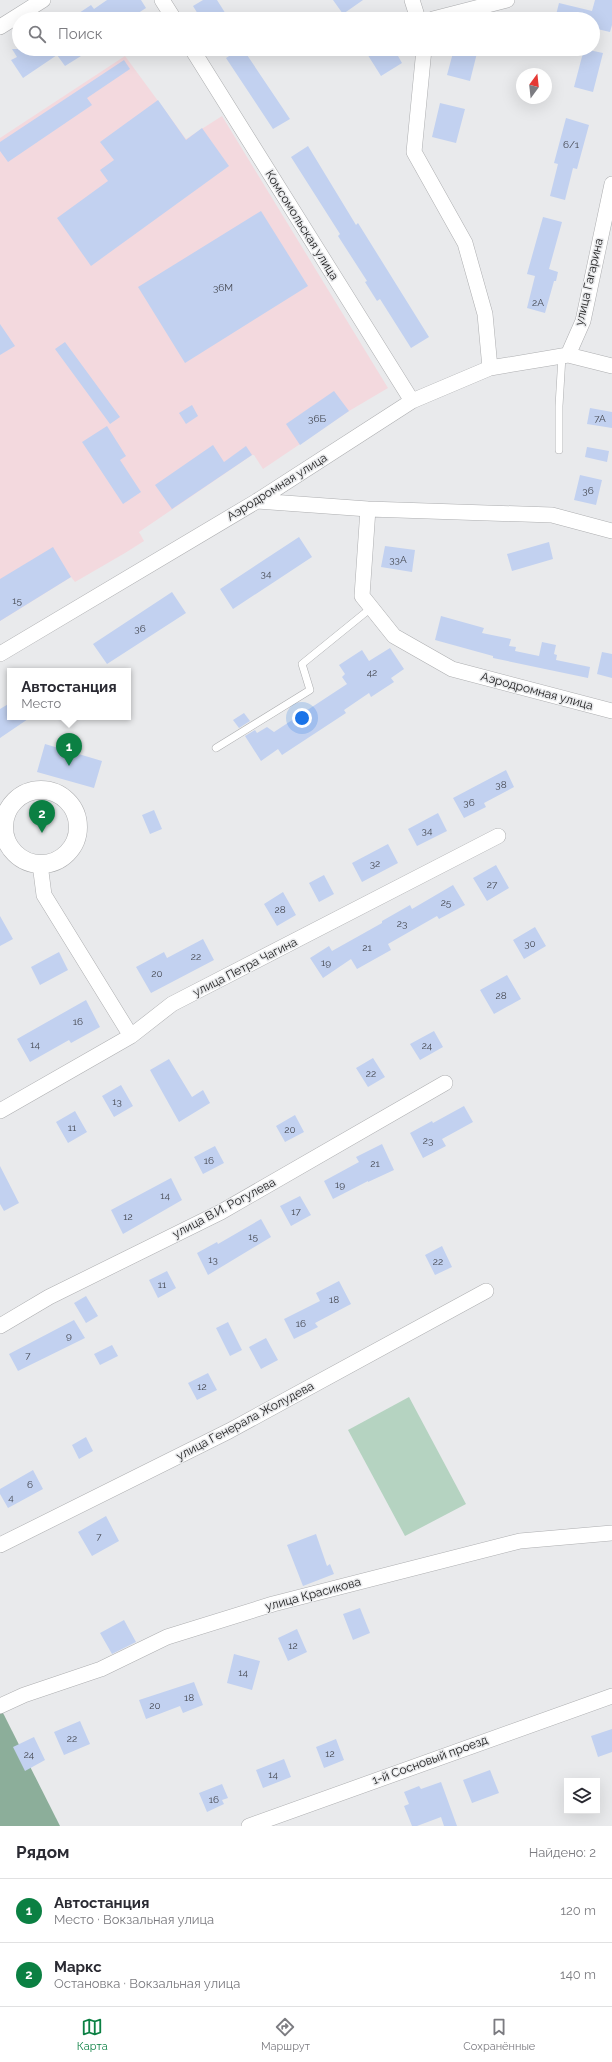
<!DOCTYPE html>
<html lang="ru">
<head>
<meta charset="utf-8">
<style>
	body { margin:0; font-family:Raleway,sans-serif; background:#f2f2f3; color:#2b2b33 }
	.controls { position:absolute; right:12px; bottom:12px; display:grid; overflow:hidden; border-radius:0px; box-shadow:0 4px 16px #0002 }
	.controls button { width:36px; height:36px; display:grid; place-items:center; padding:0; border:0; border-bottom:1px solid #e1e1e2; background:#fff; color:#2b2b33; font:20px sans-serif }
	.compass { position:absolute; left:516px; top:68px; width:36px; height:36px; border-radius:50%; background:#fff; box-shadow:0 4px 16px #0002; rotate:15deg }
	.you { position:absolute; left:302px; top:718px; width:14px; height:14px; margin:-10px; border:3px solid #fff; border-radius:50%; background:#1a73e8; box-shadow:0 0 0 6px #1a73e833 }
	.badge { display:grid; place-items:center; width:26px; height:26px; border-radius:50%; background:#0b8043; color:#fff; font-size:13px; font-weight:700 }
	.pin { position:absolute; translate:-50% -33px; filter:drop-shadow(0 1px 2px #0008) }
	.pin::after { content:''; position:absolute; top:21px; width:14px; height:12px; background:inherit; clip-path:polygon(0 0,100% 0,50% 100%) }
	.popup { position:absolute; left:7px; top:668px; width:124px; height:52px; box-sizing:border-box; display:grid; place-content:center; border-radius:0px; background:#fff; filter:drop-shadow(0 1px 3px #0005); font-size:13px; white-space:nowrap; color:#7c7c81 }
	.popup b { font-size:15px; color:#2b2b33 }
	.popup::after { content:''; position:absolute; left:50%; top:100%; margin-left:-8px; border:8px solid transparent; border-top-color:#fff }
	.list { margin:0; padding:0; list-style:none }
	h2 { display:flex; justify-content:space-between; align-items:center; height:52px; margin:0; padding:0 16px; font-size:17px }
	h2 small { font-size:13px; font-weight:400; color:#7c7c81 }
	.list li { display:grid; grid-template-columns:26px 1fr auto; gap:12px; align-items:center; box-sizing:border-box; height:64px; padding:0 16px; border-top:1px solid #e1e1e2 }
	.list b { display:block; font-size:15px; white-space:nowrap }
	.list p { margin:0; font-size:13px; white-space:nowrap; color:#7c7c81 }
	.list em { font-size:13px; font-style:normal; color:#7c7c81 }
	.icon { flex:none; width:22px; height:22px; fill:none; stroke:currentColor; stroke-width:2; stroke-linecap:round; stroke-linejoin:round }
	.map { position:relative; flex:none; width:612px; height:1826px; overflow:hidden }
	.search { position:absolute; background:#fff; box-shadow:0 4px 16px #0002; left:12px; right:12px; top:12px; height:44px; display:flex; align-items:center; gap:10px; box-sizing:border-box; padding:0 14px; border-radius:22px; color:#7c7c81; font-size:15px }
	.sheet { height:180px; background:#fff }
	nav { display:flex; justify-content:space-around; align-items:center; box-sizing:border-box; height:56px; border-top:1px solid #e1e1e2; background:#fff; font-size:11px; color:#7c7c81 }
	nav a { display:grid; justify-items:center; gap:2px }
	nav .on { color:#0b8043 }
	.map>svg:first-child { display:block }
	.industrial { fill:#f3d9de }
	.green { fill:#b5d3c1 }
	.forest { fill:#8cae9a }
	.building { fill:#c2d1f0 }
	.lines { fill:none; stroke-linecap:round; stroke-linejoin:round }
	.service-casing { stroke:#adaeb0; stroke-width:8 }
	.minor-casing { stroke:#adaeb0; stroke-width:16 }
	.tertiary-casing { stroke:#adaeb0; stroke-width:19 }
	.path { stroke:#7e7f80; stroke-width:2.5; stroke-dasharray:3 2; stroke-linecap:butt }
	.service { stroke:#fff; stroke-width:7 }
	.minor { stroke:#fff; stroke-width:15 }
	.tertiary { stroke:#fff; stroke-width:18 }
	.labels { text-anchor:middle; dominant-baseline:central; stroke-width:3; stroke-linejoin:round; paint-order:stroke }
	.number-label { font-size:10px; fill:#454851 }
	.street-label { font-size:12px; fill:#1b1b1c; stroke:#e9eaec }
</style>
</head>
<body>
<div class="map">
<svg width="612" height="1826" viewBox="0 0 612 1826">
	<rect width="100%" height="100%" fill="#e9eaec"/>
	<path class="industrial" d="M125,56L186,139L222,116L388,388L349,411L263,469L254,455H252L139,532L144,541L125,553L75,582L71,577L0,621V138Z"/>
	<path class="green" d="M409,1397L466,1504L405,1536L348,1430Z"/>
	<path class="forest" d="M0,1707L60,1826H0Z"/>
	<path class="building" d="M107,0H141L146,8L129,19H70L91,5L94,9Z
		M203,0H217L229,19H201L193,6Z
		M333,0H363L343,14Z
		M595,0H612V25L610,32L593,28V19H555L559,3L592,11Z
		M12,49H76L81,56L65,66L57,55L23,78L11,60L17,57Z
		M240,49H243L290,119L273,129L226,58Z
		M364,49H394L402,63L381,76Z
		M454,49H478L470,81L447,75Z
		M584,49L603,53L593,92L574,87Z
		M124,60L130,69L87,98L92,105L8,162L0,151V142Z
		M158,100L186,140L202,128L229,166L91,266L57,218L108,181L100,170L114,160L100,142Z
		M440,103L465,109L456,143L432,137Z
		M566,118L589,125L577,169L573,168L565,200L550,196L558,164L554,163Z
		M308,146L356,225L358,223L429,337L411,348L380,299L377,301L365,282L367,281L338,236L340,234L291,157Z
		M261,211L308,286L185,363L138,287Z
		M543,217L562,222L549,269L558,272L556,281H554L545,313L527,308L535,276L527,274Z
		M0,324L15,346L0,355Z
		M65,342L120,417L110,424L55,349Z
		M334,391L349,411L300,445L286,424Z
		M192,405L198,416L186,424L179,413Z
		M590,408L612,412V428L587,424Z
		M107,426L126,456L120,460L141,492L123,504L82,442Z
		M213,445L224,462L246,446L252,455L172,509L155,485Z
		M587,447L609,451L607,462L585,457Z
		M580,475L602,480L596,505L574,500Z
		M299,537L312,557L233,609L220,589Z
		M549,542L553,559L512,571L507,554Z
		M385,546L415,550L412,572L381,567Z
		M53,547L71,577L0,621V579Z
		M172,592L186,613L107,664L93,644Z
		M441,616L484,628L482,633L511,639L509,646L516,647L515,651L539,656L542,642L556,645L554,654L557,655L556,660L590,667L588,678L493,658V656L435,640Z
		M390,648L404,669L391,678L394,682L371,697L369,693L344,710L346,713L282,755L278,749L261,761L245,736L255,730L257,733L267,727L274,732L347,684L342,677L345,674L339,665L362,650L369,661Z
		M602,652L612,654V678L597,674Z
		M10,703V717H31L0,738V709Z
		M244,713L250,721L239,728L233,720Z
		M45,744L102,761L94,788L37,772Z
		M506,770L514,787L484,803L486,807L464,818L453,798Z
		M154,810L162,829L150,834L142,815Z
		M438,813L447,831L417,846L408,829Z
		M388,844L398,863L362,882L352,863Z
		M496,865L509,888L487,901L473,878Z
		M324,875L334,894L319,902L309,883Z
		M453,885L465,905L439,919L437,916L388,944L391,950L357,969L351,959L323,978L310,958L329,946L332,951L382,923V921L410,905L412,909Z
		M283,892L296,915L277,926L264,904Z
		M0,916L13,939L0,946Z
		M535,927L546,946L524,959L513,940Z
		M203,939L214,960L151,993L136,967L164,952L167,958Z
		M59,952L68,970L40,985L31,967Z
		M507,975L521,999L494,1014L480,990Z
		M86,1000L100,1027L71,1043L69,1040L30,1062L17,1039Z
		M434,1031L443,1047L420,1060L410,1044Z
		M373,1058L385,1077L368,1087L356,1068Z
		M169,1059L192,1097L203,1090L210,1103L179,1122L150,1070Z
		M121,1085L133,1106L114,1117L102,1096Z
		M464,1106L473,1122L442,1139L446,1146L423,1158L410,1133L432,1121L433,1123Z
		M75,1111L87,1132L68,1143L56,1122Z
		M295,1115L304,1132L285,1142L276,1126Z
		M382,1144L394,1170L368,1182V1181L333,1199L324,1181L359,1162L356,1157Z
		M215,1146L224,1163L203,1174L194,1157Z
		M0,1166L19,1203L4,1211L0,1204Z
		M171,1178L182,1200L123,1234L111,1210Z
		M300,1196L311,1215L291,1226L280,1206Z
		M261,1219L271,1237L208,1275L197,1253L217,1242L218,1244Z
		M442,1246L452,1267L435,1275L425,1255Z
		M167,1271L176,1288L158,1298L149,1280Z
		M339,1281L351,1304L315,1323L318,1327L294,1339L284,1319L320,1301L316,1293Z
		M86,1296L98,1316L86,1323L74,1303Z
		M74,1320L85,1338L18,1371L9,1354Z
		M228,1322L242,1350L230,1356L216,1328Z
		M266,1338L278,1360L261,1369L249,1347Z
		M112,1345L118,1356L100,1365L94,1354Z
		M208,1373L217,1390L197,1400L188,1383Z
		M86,1437L93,1451L79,1459L72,1445Z
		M33,1470L43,1489L8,1508L0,1494V1489Z
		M106,1516L119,1541L92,1556L78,1532Z
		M316,1534L327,1566L330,1564L334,1574L303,1586L287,1545Z
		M360,1608L370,1633L353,1640L343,1614Z
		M124,1620L136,1642L112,1654L100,1633Z
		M297,1629L307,1652L288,1661L278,1638Z
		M234,1654L260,1661L252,1690L227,1683Z
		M194,1682L203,1705L183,1713L180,1706L146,1719L139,1700Z
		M80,1721L90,1744L64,1755L54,1732Z
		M612,1729V1752L598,1757L591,1736Z
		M34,1737L45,1760L25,1771L13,1747Z
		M336,1739L344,1760L324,1768L316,1747Z
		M284,1759L291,1777L263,1788L256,1770Z
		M490,1770L499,1793L472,1803L463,1780Z
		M441,1782L457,1826H444L441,1817L417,1826H412L404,1806L409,1804L404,1792L419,1786L421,1789Z
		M222,1784L228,1798L222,1800L224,1804L207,1812L199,1793Z"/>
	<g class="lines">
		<defs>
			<path id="service" d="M559,450V406L562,356
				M216,748L310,690L302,664L371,608"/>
			<path id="minor" d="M162,0L174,19
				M412,0L418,19
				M433,19L507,0
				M0,27L43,0
				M192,49L412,401
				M424,49L414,152L465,243L485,314L490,368
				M568,355L583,321L612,184
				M257,501L368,509L552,515L612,531
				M368,509L362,596L394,636L452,669L612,711
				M0,654L257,501L412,401L490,368L568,355L612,366
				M40,864L44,895L131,1036
				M0,1111L131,1036L172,1004L498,836
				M0,1326L49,1297L221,1212L445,1083
				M0,1545L229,1431L486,1291
				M0,1706L24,1695L101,1669L167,1637L273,1604L520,1541L612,1533
				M249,1826L612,1696"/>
			<path id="tertiary" d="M4 827a37 37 0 1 1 74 0a37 37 0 1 1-74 0Z"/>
		</defs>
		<use href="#service" class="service-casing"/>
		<use href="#minor" class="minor-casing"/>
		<use href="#tertiary" class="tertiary-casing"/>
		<path class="path" d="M0,828L4,826"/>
		<use href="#service" class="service"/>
		<use href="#minor" class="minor"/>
		<use href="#tertiary" class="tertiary"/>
	</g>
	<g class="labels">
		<g class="number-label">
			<text x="571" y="144">6/1</text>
			<text x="223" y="287">36М</text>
			<text x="538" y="302">2А</text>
			<text x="317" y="418">36Б</text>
			<text x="600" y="418">7А</text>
			<text x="588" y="490">36</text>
			<text x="398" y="559">33А</text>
			<text x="266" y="573">34</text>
			<text x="17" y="600">15</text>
			<text x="140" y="628">36</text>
			<text x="372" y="672">42</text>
			<text x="501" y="784">38</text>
			<text x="469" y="802">36</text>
			<text x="427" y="830">34</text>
			<text x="375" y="863">32</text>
			<text x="492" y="884">27</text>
			<text x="446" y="902">25</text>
			<text x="280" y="909">28</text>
			<text x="402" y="923">23</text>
			<text x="530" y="943">30</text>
			<text x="367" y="947">21</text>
			<text x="196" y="956">22</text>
			<text x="326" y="962">19</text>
			<text x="157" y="973">20</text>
			<text x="501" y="995">28</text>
			<text x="78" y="1021">16</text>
			<text x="35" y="1044">14</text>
			<text x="427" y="1045">24</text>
			<text x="371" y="1073">22</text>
			<text x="117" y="1101">13</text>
			<text x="72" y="1127">11</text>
			<text x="290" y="1129">20</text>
			<text x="428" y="1140">23</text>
			<text x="209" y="1160">16</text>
			<text x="375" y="1163">21</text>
			<text x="340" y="1184">19</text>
			<text x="165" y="1195">14</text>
			<text x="296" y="1211">17</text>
			<text x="128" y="1216">12</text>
			<text x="253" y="1236">15</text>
			<text x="213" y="1259">13</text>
			<text x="438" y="1261">22</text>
			<text x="162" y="1284">11</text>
			<text x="334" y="1299">18</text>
			<text x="301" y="1323">16</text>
			<text x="69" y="1335">9</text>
			<text x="28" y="1355">7</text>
			<text x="202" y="1386">12</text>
			<text x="30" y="1484">6</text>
			<text x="11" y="1497">4</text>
			<text x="99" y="1536">7</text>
			<text x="293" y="1645">12</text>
			<text x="243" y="1672">14</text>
			<text x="189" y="1697">18</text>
			<text x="155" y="1705">20</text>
			<text x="72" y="1738">22</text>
			<text x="330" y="1753">12</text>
			<text x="29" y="1754">24</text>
			<text x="273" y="1774">14</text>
			<text x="214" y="1799">16</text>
		</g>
		<g class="street-label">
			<text transform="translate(302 225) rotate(58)">Комсомольская улица</text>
			<text transform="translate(589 282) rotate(-77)">улица Гагарина</text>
			<text transform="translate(277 487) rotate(-32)">Аэродромная улица</text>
			<text transform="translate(537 691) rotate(15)">Аэродромная улица</text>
			<text transform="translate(245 967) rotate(-27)">улица Петра Чагина</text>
			<text transform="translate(224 1208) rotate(-28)">улица В.И. Рогулева</text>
			<text transform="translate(245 1421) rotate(-28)">улица Генерала Жолудева</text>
			<text transform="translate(313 1594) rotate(-15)">улица Красикова</text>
			<text transform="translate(430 1760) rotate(-20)">1-й Сосновый проезд</text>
		</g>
	</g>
</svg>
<div class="controls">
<button><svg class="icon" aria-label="layers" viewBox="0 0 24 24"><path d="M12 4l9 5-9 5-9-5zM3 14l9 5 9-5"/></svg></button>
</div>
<svg class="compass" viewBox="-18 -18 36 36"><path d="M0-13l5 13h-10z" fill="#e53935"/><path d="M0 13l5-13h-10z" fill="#7c7c81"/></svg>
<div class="you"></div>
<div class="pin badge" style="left:69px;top:766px">1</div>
<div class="popup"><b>Автостанция</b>Место</div>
<div class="pin badge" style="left:42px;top:833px">2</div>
<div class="search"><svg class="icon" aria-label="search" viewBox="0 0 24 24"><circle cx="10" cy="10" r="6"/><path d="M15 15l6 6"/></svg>Поиск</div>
</div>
<section class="sheet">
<h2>Рядом<small>Найдено: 2</small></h2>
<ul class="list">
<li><span class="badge">1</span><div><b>Автостанция</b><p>Место · Вокзальная улица</p></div><em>120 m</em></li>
<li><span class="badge">2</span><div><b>Маркс</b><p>Остановка · Вокзальная улица</p></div><em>140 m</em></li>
</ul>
</section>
<nav>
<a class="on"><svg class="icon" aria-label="map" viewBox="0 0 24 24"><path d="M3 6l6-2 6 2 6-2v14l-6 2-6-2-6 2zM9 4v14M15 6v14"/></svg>Карта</a>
<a><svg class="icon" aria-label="directions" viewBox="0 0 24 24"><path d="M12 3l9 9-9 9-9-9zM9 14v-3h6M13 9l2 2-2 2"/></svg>Маршрут</a>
<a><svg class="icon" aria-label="saved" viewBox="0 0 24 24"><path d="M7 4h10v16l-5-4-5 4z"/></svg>Сохранённые</a>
</nav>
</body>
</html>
